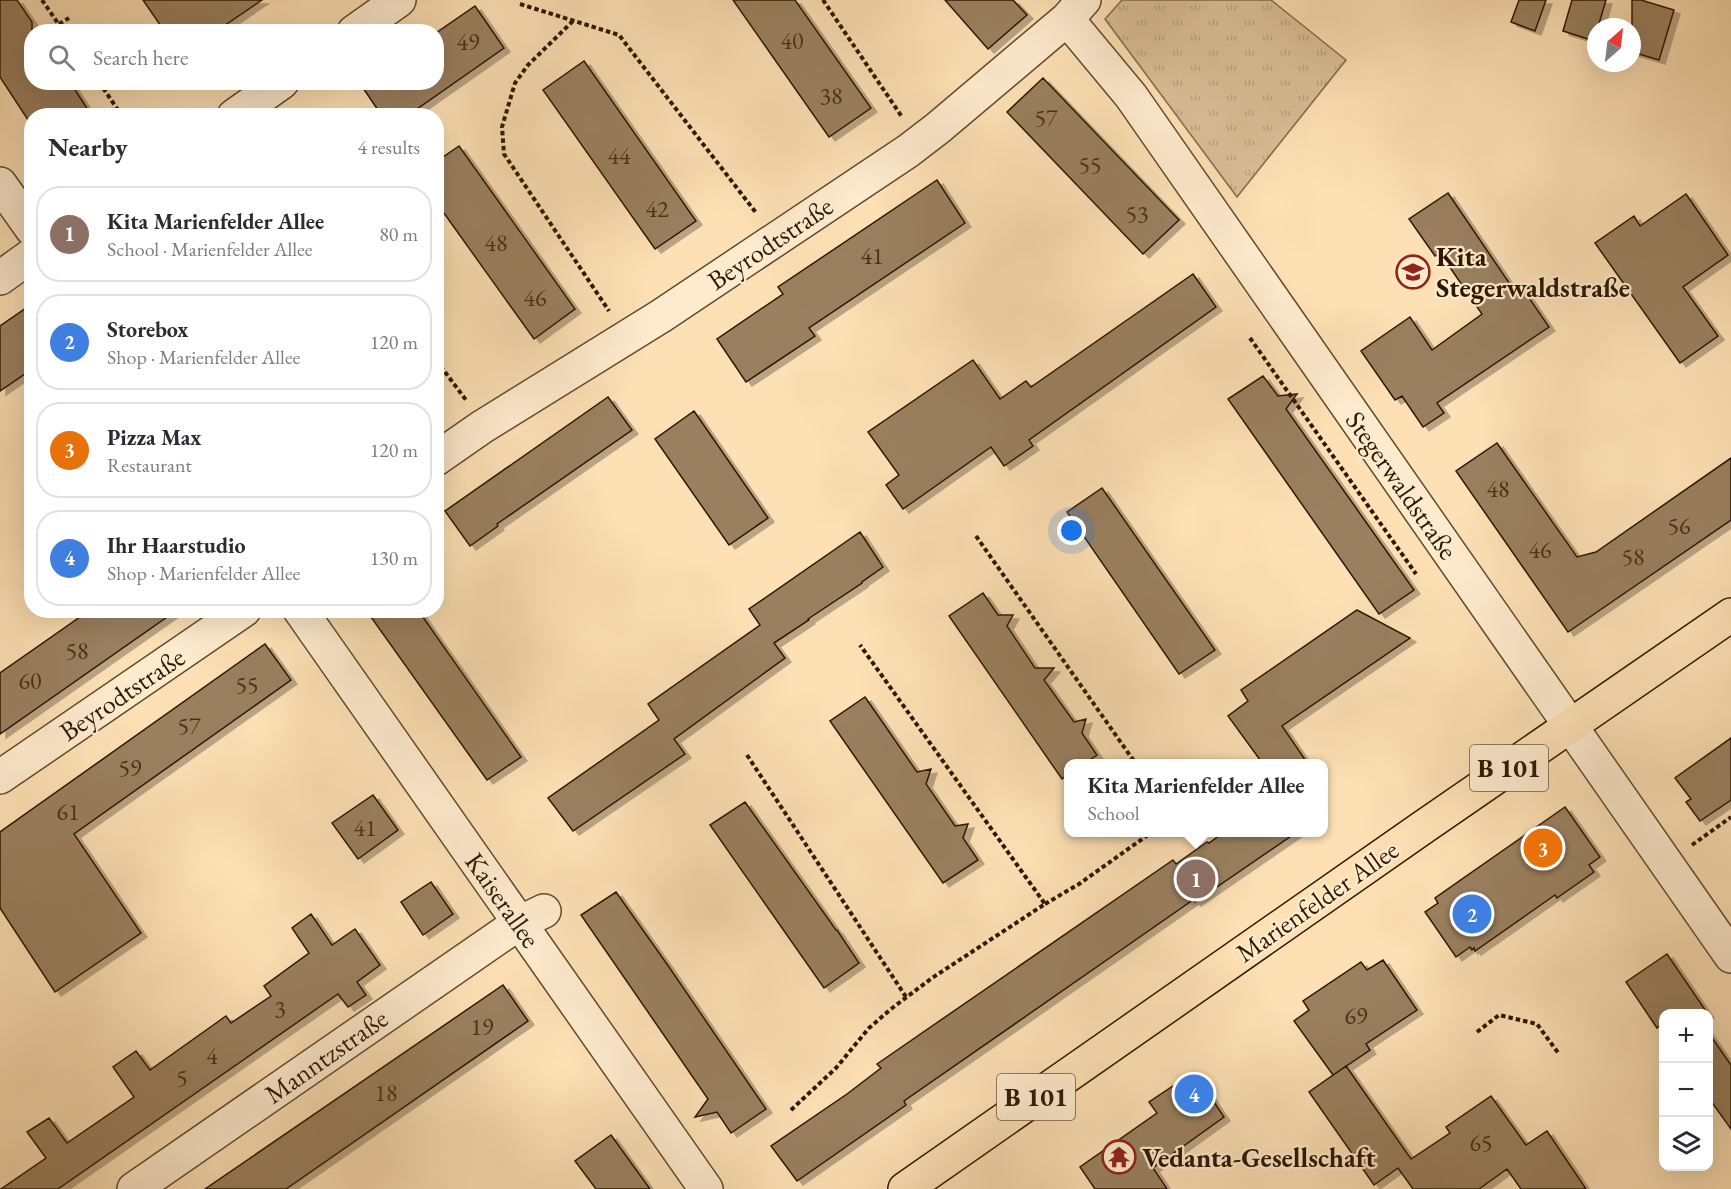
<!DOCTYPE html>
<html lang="en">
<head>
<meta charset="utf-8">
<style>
	body { margin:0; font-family:"EB Garamond",serif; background:#f2f2f3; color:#2b2b33 }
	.controls { position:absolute; right:18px; bottom:18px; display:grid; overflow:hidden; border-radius:12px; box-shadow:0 6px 24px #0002 }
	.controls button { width:54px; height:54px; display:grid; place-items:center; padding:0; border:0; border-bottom:2px solid #e1e1e2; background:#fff; color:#2b2b33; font:30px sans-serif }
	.compass { position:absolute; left:1587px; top:18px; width:54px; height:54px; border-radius:50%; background:#fff; box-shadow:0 6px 24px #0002; rotate:28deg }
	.you { position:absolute; left:1072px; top:531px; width:21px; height:21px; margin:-15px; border:4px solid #fff; border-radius:50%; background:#1a73e8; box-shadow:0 0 0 9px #1a73e833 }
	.badge { display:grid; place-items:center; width:39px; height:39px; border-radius:50%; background:#8f2418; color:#fff; font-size:20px; font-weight:700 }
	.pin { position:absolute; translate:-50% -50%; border:3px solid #fff; box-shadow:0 2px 6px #0006 }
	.popup { position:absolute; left:1064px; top:759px; width:264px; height:78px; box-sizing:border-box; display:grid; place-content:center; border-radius:12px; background:#fff; filter:drop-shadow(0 2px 4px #0005); font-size:20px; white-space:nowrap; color:#7c7c81 }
	.popup b { font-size:22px; color:#2b2b33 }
	.popup::after { content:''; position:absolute; left:50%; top:100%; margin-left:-12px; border:12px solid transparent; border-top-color:#fff }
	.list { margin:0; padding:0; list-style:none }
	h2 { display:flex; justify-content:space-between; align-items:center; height:78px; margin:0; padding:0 24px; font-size:26px }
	h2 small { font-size:20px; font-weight:400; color:#7c7c81 }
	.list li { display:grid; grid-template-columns:39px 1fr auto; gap:18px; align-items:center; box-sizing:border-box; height:96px; margin:0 12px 12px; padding:0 12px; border:2px solid #e1e1e2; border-radius:24px }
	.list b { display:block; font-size:22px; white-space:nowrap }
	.list p { margin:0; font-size:20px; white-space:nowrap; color:#7c7c81 }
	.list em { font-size:20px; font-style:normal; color:#7c7c81 }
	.icon { flex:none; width:33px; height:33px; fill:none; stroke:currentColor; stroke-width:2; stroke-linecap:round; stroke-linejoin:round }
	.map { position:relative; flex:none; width:1731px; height:1189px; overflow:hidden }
	.search { position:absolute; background:#fff; box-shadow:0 6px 24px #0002; left:24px; top:24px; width:420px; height:66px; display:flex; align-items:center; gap:15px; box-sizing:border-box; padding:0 21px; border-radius:24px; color:#7c7c81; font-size:22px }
	.panel { position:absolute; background:#fff; box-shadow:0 6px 24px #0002; left:24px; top:108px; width:420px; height:510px; border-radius:24px }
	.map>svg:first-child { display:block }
	.grass { fill:url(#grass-tufts); stroke:#846b4c; stroke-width:1.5 }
	.building { fill:#9a805e; stroke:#2f1801; stroke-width:1.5; filter:url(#shadow) }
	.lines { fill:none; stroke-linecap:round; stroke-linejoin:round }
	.minor-casing { stroke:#624a2e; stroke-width:36 }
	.major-casing { stroke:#2f1801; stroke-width:36 }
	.path { stroke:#2f1801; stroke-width:4; stroke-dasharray:4.5 3; stroke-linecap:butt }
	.minor { stroke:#feebce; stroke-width:33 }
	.major { stroke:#fde0b4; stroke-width:33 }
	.labels { text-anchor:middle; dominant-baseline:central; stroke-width:4.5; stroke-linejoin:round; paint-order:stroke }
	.number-label { font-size:24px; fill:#4a3218 }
	.shield { fill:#feebce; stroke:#6d573e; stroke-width:1.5 }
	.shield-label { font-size:26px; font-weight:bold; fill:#2f1801 }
	.street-label { font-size:27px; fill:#2f1801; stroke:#feebce }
	.poi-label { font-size:27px; font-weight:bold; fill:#2f1801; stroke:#feebce; text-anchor:start }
</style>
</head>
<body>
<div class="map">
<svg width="1731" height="1189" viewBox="0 0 1731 1189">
	<defs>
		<pattern id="grass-tufts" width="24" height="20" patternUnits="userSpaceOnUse" patternTransform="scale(1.5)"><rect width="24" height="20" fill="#dabe96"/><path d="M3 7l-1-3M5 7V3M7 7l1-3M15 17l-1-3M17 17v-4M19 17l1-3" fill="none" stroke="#bba380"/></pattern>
		<filter id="shadow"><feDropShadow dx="6" dy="4" stdDeviation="0" flood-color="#0004"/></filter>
	</defs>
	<rect width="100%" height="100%" fill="#fde0b4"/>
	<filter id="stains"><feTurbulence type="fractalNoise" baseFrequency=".00333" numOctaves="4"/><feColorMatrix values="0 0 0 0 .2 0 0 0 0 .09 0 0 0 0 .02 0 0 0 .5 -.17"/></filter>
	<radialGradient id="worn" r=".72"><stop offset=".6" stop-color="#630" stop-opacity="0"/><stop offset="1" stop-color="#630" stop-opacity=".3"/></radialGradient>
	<path class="grass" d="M1122,0H1271L1346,60L1237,197L1105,19Z"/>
	<path class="building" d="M0,0H17L32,22V82H70L92,116H32V126L0,77Z
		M143,0H262L215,32H165Z
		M733,0H795L871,108L829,137Z
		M945,0H1013L1027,15L988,49Z
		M1519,0H1546L1535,31L1511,22Z
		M1572,0H1606L1598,27H1596L1594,41L1563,31Z
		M1632,0H1641L1674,10L1659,60L1632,52Z
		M475,6L504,48L407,116H382L359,82H436V33Z
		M584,61L696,221L655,249L543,90Z
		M1043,78L1179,220L1143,254L1007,112Z
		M459,146L575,309L534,339L436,202V162Z
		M937,180L965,223L809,328L815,336L746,382L717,339L783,294L778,287Z
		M1448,193L1518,296L1525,292L1549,327L1437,403L1444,413L1423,427L1402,396L1395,400L1361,351L1410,317L1432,350L1482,314L1440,253L1435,256L1409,219Z
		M1686,194L1728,255L1683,287L1718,336L1680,363L1595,243L1634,216L1640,226Z
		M1193,274L1216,307L1029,440L1033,446L1004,466L991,447L903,509L886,485L899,475L868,432L973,360L1000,399L1026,381L1031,387Z
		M32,304V369L0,391V326Z
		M1263,376L1278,396L1297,394L1286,409L1414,590L1379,614L1228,399Z
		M608,397L632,430L497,524L498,526L470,546L445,511Z
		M694,411L768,518L729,545L655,439Z
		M1497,443L1577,557L1596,552L1731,458V520L1568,632L1456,471Z
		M1102,488L1215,650L1179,674L1067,512Z
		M860,532L883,567L862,582V583L808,619L809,620L774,643L785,658L674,739L685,754L573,831L548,798L659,720L648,704L760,625L749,609Z
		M983,593L998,615H1013L1007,626L1035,668H1054L1044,680L1074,722L1086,719L1082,733L1097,755L1084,764H1068V774L1062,779L949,616Z
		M90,610H177L0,734V673Z
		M366,610H418L521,757L487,780Z
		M1357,610L1410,638L1282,726L1308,764H1263L1228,716L1248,701L1241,690Z
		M265,644L291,680L74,834L141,933L55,992L0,908V832Z
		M865,697L917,772L931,769L926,784L955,826L968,824L963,838L978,860L943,883L830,721Z
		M1731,738V800L1700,821L1686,802L1691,799L1675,778Z
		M373,795L398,830L358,859L332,823Z
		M745,802L836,930H837L859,963L824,988L710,825Z
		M1565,807L1600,857L1589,865L1594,872L1557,898L1555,895L1475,951L1474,948L1472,950L1470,947L1456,957L1425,912L1438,903L1435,898Z
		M1224,832H1297L1195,902L1193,900L904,1101L906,1105L797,1181L771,1146L847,1094L881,1068L877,1064L1173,860L1176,864L1207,842L1209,843Z
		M431,882L453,914L423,935L401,902Z
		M616,892L669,967L766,1109L731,1133L717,1112L695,1117L708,1099L581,915Z
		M311,914L332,945L355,929L380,965L357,982L366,995L348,1007L338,994L58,1189H1L46,1158L27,1132L49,1118L67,1143L134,1097L113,1067L136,1051L150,1070L226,1016L231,1023L271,996L264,986L309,953L292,928Z
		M1667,954L1708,1014H1664V1032L1659,1026L1657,1028L1626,982Z
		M1383,960L1417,1010L1366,1044L1370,1050L1333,1075L1294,1021L1309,1010L1303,1001L1361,962L1367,970Z
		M503,985L528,1021L286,1189H205Z
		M1708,1032L1731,1065V1129L1708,1097Z
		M1346,1066L1411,1159L1450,1133L1446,1127L1491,1096L1526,1145L1547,1131L1586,1189H1521L1507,1169L1479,1189H1413L1398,1168L1374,1185L1309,1092Z
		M1194,1072L1224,1117L1153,1168L1167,1189H1095L1080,1167L1157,1113L1149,1102Z
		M611,1135L650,1189H596L575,1161Z"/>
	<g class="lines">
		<defs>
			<path id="minor" d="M1067,19L1131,96L1731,956
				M354,32L399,0
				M234,116L282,82
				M0,184L32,229
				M0,278L32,255
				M436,459L482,427L661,316L908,151L938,128L1067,19L1084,0
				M300,610L706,1189
				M0,777L244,610
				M134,1189L519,923L544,911"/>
			<path id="major" d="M905,1189L1422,828L1731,615"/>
		</defs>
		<use href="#minor" class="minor-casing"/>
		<use href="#major" class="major-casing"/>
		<path class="path" d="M42,0L64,32
			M823,0L902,117
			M520,4L619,35L757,214
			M573,21L528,65L515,83L502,127L504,154L609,311
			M59,24L69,18
			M99,82L122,116
			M1250,338L1416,574
			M436,360L466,400
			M976,536L1136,764
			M747,755L906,997
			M1692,845L1731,817
			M1045,904L1079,884L1152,832
			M1477,1032L1499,1015L1537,1024L1559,1054
			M791,1110L836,1068L869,1028L891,1009L932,978L1045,904L860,645"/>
		<use href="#minor" class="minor"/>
		<use href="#major" class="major"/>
	</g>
	<defs>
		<symbol id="school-ring" viewBox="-11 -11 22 22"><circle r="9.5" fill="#feebce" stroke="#8f2418" stroke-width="1.5"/><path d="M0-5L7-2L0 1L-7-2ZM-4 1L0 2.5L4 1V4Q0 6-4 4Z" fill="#8f2418"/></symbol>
		<symbol id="temple-ring" viewBox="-11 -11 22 22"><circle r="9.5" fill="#feebce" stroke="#8f2418" stroke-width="1.5"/><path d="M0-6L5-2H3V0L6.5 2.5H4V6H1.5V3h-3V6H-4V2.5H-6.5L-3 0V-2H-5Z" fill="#8f2418"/></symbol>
	</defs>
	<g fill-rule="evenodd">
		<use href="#school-ring" x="1394" y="253" width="38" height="38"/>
		<use href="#temple-ring" x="1100" y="1138" width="38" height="38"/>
	</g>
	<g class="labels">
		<g class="number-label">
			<text x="792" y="40">40</text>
			<text x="468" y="41">49</text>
			<text x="831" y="95">38</text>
			<text x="1046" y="117">57</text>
			<text x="619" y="155">44</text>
			<text x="1090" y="164">55</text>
			<text x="657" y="208">42</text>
			<text x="1137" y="213">53</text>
			<text x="496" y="242">48</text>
			<text x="872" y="255">41</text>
			<text x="535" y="297">46</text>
			<text x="1498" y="488">48</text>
			<text x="1679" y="525">56</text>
			<text x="1540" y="549">46</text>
			<text x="1633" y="556">58</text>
			<text x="77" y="650">58</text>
			<text x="30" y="680">60</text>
			<text x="247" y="684">55</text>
			<text x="189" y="725">57</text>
			<text x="130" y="767">59</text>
			<text x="68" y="811">61</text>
			<text x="365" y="827">41</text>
			<text x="280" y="1008">3</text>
			<text x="1356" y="1015">69</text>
			<text x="482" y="1026">19</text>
			<text x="212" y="1055">4</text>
			<text x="182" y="1077">5</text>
			<text x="386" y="1092">18</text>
			<text x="1481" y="1142">65</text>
		</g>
		<g class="shield">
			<rect x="1470" y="745" width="78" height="46" rx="4.5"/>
			<rect x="997" y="1074" width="78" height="46" rx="4.5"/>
		</g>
		<g class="shield-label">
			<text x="1509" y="768">B 101</text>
			<text x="1036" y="1097">B 101</text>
		</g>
		<g class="street-label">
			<text transform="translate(770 243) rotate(-34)">Beyrodtstraße</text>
			<text transform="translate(1402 485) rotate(55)">Stegerwaldstraße</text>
			<text transform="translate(122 694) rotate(-34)">Beyrodtstraße</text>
			<text transform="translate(503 900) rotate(55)">Kaiserallee</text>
			<text transform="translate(1317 901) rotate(-35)">Marienfelder Allee</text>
			<text transform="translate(326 1056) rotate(-35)">Manntzstraße</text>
		</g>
		<g class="poi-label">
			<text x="1436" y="256">Kita<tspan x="1436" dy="31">Stegerwaldstraße</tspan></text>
			<text x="1142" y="1157">Vedanta-Gesellschaft</text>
		</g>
	</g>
	<rect width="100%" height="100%" filter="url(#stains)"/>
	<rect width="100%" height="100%" fill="url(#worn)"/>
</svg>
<div class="controls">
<button>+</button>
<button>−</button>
<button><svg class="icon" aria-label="layers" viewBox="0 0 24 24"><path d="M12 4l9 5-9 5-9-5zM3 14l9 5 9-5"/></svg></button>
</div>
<svg class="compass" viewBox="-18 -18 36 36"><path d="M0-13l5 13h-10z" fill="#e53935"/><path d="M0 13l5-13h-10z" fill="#7c7c81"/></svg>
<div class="you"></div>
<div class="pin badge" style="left:1196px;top:879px;background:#8d6e63">1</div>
<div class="popup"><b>Kita Marienfelder Allee</b>School</div>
<div class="pin badge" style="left:1472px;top:914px;background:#3f7fe0">2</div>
<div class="pin badge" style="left:1543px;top:848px;background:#e8710a">3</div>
<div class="pin badge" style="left:1194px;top:1094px;background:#3f7fe0">4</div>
<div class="search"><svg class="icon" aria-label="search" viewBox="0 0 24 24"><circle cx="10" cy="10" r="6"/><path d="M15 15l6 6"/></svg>Search here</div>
<section class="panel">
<h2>Nearby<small>4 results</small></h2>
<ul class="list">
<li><span class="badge" style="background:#8d6e63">1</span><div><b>Kita Marienfelder Allee</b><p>School · Marienfelder Allee</p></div><em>80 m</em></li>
<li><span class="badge" style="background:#3f7fe0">2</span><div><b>Storebox</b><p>Shop · Marienfelder Allee</p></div><em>120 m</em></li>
<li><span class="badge" style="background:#e8710a">3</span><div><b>Pizza Max</b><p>Restaurant</p></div><em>120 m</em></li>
<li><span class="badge" style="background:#3f7fe0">4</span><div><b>Ihr Haarstudio</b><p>Shop · Marienfelder Allee</p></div><em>130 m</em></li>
</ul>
</section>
</div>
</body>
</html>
